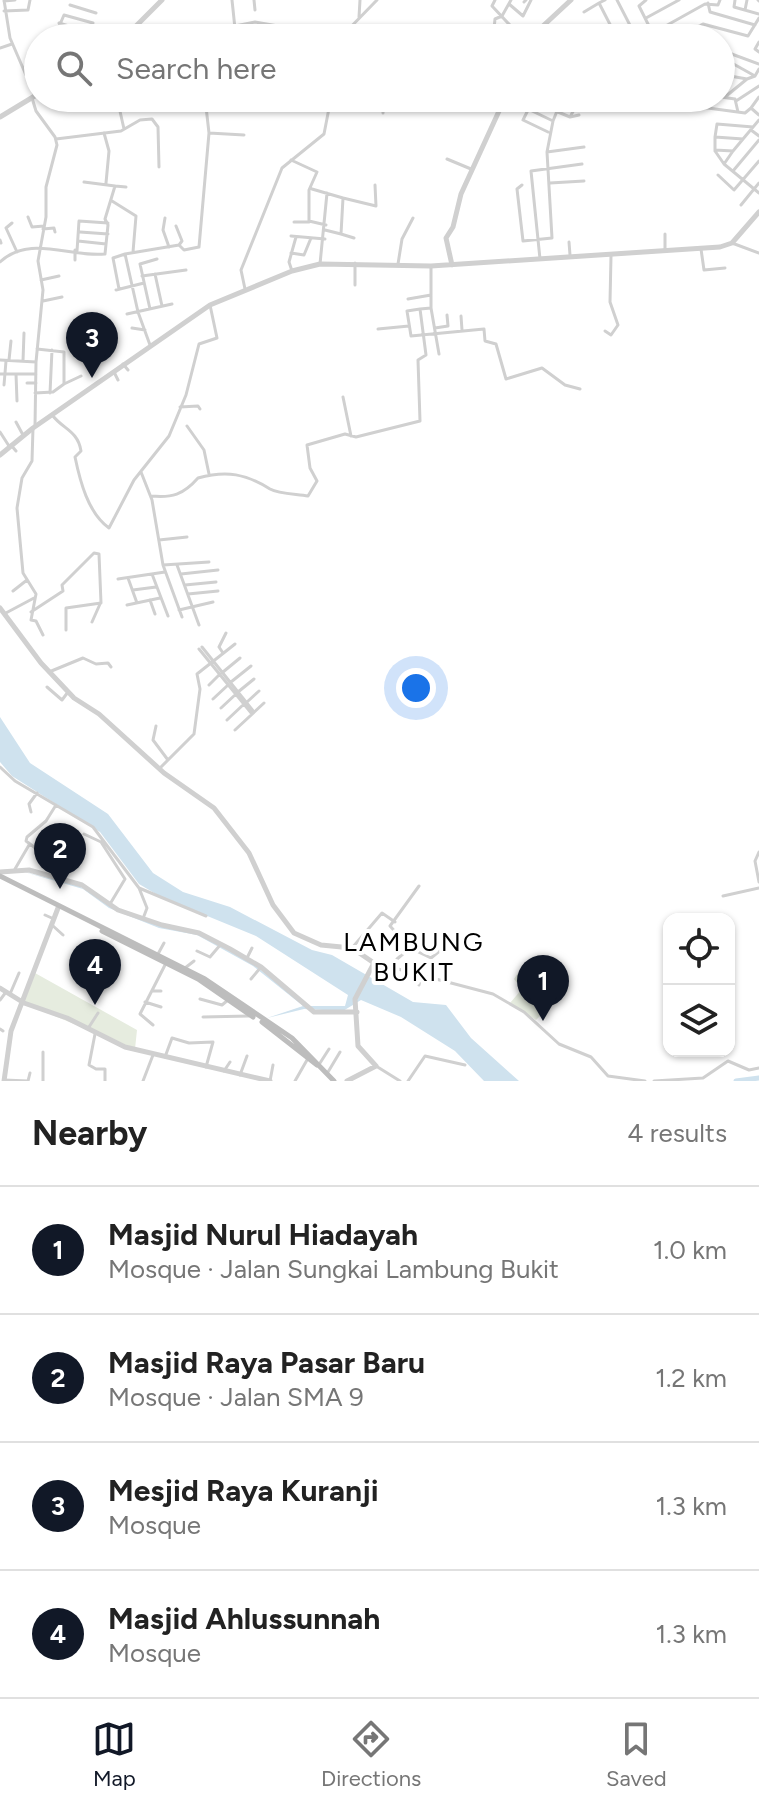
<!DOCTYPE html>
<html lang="en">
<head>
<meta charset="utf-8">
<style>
	body { margin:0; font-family:Figtree,sans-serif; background:#f6f6f6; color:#222 }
	.controls { position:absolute; right:24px; bottom:24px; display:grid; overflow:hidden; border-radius:16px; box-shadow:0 2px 6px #0004 }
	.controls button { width:72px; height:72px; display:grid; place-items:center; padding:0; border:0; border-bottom:2px solid #e0e0e0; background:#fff; color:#222; font:40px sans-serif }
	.you { position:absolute; left:416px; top:688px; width:28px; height:28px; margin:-20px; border:6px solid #fff; border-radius:50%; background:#1a73e8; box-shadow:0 0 0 12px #1a73e833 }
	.badge { display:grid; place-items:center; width:52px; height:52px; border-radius:50%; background:#111827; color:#fff; font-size:26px; font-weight:700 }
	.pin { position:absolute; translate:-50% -66px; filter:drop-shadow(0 2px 4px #0008) }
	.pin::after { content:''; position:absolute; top:42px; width:28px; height:24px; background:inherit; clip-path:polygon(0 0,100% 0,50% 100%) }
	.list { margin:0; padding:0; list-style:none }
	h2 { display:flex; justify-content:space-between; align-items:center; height:104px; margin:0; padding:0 32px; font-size:34px }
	h2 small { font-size:26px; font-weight:400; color:#767676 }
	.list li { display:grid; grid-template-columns:52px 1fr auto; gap:24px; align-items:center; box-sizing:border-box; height:128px; padding:0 32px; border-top:2px solid #e0e0e0 }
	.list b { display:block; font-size:30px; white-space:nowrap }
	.list p { margin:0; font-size:26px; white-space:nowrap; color:#767676 }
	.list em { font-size:26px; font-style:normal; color:#767676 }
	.icon { flex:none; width:44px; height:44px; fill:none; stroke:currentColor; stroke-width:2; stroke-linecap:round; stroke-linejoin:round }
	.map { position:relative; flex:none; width:759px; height:1081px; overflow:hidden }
	.search { position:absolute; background:#fff; box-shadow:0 2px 6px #0004; left:24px; right:24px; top:24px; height:88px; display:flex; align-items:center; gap:20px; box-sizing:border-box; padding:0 28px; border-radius:44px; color:#767676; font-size:30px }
	.sheet { height:616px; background:#fff }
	nav { display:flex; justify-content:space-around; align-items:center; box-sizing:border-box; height:112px; border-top:2px solid #e0e0e0; background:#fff; font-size:22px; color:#767676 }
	nav a { display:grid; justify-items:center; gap:4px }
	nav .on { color:#111827 }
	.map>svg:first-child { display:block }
	.green { fill:#e6ecdf }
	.water { fill:#cfe2ee }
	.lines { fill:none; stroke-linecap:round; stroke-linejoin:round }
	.river { stroke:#cfe2ee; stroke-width:5 }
	.minor { stroke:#d0d0d0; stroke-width:3 }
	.tertiary { stroke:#d0d0d0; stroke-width:5 }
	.secondary { stroke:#bdbdbd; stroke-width:5 }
	.labels { text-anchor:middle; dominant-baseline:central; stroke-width:8; stroke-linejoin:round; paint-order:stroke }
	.quarter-label { font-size:26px; letter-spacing:2px; fill:#000; stroke:#fff }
</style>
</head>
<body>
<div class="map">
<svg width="759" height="1081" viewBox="0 0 759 1081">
	<rect width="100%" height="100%" fill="#fff"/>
	<path class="green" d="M35,973L137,1030L135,1049L23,1003Z
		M518,973L538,993L534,1001L541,1015L536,1020L510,1003L522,989L514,979Z"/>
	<path class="water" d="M0,717L30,763L108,814L153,873L183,892L230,907L312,950L332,955L413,1002L446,1005L471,1038L519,1081H484L455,1051L401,1017L361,1000L343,1011L304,1009L267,1018L303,1006L253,966L197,935L159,928L109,908L83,889L21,871L79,886L125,914L194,932L253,964L307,1006H345L348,995L256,936L161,897L139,884L100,832L12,776L0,762Z"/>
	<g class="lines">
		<path class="river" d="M736,1081L759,1078"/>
		<path class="minor" d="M4,0L10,38L35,96
			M232,0L236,38
			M254,0L255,10
			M495,0L492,6L522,38
			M605,0L599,3L617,38
			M617,0L634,33
			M646,0L639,6L655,38
			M735,0L734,7L759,14
			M758,0L759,1
			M4,1L15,0
			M524,2L526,0
			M708,3L710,12L755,25
			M509,4L523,16L531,0
			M70,5L96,13
			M745,10L747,0
			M4,11L28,10L30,0
			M584,12L599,3
			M359,17L360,0
			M646,18L679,0
			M59,23L72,27
			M235,26L255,22L278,26
			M226,29L235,28
			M483,30L494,29L495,19L502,16L511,0
			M55,32L68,37
			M653,33L705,4L718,5L720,0
			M54,38L64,15L93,23
			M340,38L377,0
			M624,38L634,33L636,38
			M676,38L703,24L748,36L759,18
			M759,42L755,49L759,52
			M0,48L12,44
			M729,53L759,64
			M721,57L755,76
			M721,75L730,76
			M747,79L755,76L759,69
			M721,83L730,76L747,79L725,97
			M721,97L735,99L738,112
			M32,98L36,111L55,137L57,145L46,187V217L38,261L43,290L36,362L35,426
			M117,98L124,129
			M396,98V103
			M505,98L553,121L557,111L544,104
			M530,98L544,104L557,98
			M736,101L759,86
			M409,104L410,98
			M693,106L745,113L751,108
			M751,108L759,97
			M751,108L759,115
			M528,110L523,120L548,132
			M558,112L570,117L579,115
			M383,113V98
			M570,117L576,106L590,98
			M753,127L717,124L715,137L743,139L759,120
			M751,130L759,136
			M104,133L109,151L106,183
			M209,133L244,135
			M715,137V150L733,151L743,139
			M56,139L121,131L140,120L152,119L158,127L159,167
			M715,151L724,164
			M733,151L724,164L759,193
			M547,152L553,121
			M447,159L471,169
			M291,160L317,172L309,190V221L326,225
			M733,171L759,140
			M718,175L734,190L759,161
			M550,183L584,181
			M522,185L517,189L523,241L552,238L547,152L584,147
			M115,186L126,187
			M312,189L343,198
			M112,201L136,216L133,252
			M741,205L759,183
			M28,217L32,227L44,226
			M165,218L163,230L169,247
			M294,222H309
			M12,223L6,228L17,252
			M176,226L182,241L179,245
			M43,229L54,228L55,232
			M325,230L341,234L343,198L376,206L375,185
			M80,232L108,234
			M341,234L354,238
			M665,234V250
			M291,236L325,239
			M0,240L1,243
			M78,241L106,244
			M569,242L570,255
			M732,243L759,253
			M701,249L704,270L725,268
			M77,251L79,221L108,223
			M291,253L304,255L311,238
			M540,259L531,171L582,164
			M75,260V250
			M0,262C30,234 70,258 105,254L108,225L105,219L115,186L84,182
			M320,264L327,193
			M398,264L402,239L413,218
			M431,267V308L439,354
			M292,271L289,262L296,237
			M155,274L162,306
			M142,276L186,270
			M41,280L59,276
			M355,285V263
			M119,289L113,258L125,254
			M245,289L241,270L282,168L324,134L331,98
			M116,290L144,283
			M408,299L431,295
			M43,301L62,297
			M150,309L140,264L157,259
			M420,309L407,311L411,336L484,329L485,341L496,344L506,379L542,368L565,385L580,389
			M127,314L172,304
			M461,316L462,330
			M132,328L145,330
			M435,328L448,326L447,315
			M378,329L409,326
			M605,331L611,335L618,325L610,302L611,256
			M150,345L138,312L125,254L179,245L184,250L199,247L209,133L205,98
			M0,360L36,362
			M9,360L11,341
			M23,361L24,333
			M123,364L128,370
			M114,372L118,380
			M0,374H36
			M16,374L17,401
			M27,383H36
			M64,384L81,376
			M4,385L6,361
			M35,393L53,392L64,384V352L37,349
			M50,393L52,350
			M343,397L351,436
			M180,407L198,406L200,409
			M53,416C63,429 78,431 81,451L75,457C80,481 88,513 109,528L134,480L169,436L186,395L199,344L217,338L210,305
			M16,422L23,435
			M187,426L204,450L209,474
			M33,428L32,461L22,478L17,508L23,573L36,594L31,620L36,621L43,635
			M0,432L9,446
			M11,445L16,451
			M141,472L152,500L163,565L209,562
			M151,496C172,498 183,495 198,478C227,470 246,474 270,489C279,494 297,494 308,496L317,481L310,468L307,445L345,434L356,437L420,421L418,360L426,355L420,309L431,308
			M159,540L187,537
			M163,565L182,617
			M177,565L199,625
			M152,574L168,616
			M181,574L218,570
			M128,578L137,603
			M118,579L165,572
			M185,585L216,582
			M133,590L156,587
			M13,591L27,580
			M188,594L218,591
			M150,600L155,614
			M127,605L160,598
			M179,610L213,602
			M31,612L63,591L62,585L94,553L99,554L101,603L66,608V630
			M4,614L34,598
			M92,622L100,604
			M202,647L254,712
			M199,649L252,714
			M223,653L219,647L226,633
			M49,672L83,658L96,664L108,663L111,667
			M223,672L240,658
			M231,682L251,666
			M209,685L220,674
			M47,687L62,700L68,692
			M238,692L254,679
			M213,699L228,685
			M247,702L259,691
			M221,708L236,694
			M227,720L244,704
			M156,726L153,740L168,760
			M235,730L264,703
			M0,767L15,781L93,827L139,888L206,916
			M159,769L194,734L200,689L197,674L235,644
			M31,812L29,804L37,793
			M84,834L101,842L125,879L110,904
			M759,852L755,861L759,882
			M42,853L26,841L27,837L46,821L56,805
			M15,869L29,845
			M139,888L147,908L144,916
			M723,896L759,888
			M45,915L54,919
			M52,925L63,935
			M352,948L382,913L395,922
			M410,948L390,926L419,886
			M197,951L210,957L221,944
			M158,954L164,943
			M247,958L252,948
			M375,963L493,994L524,1012L559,1044L591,1057L608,1076L645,1081
			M185,968L194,961
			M394,969L397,959L410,948L431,958L442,949
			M251,979L261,967
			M419,985L421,975
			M152,991H161
			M10,994L19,973
			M200,999L222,1005L228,1000
			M0,1000L6,992
			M145,1002L161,1007
			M203,1017L249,1016
			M153,1025L140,1014L165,965
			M89,1027L98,1013
			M0,1029L3,1031
			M95,1034L89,1065L96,1069H105V1081
			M43,1052V1081
			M165,1057L172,1038L189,1043L213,1042L206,1067
			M320,1063L329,1049
			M376,1066L400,1081
			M224,1071L230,1062
			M328,1072L340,1052
			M240,1075L247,1056
			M4,1080L28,1081L30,1073
			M143,1081L153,1055
			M270,1081L273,1065
			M295,1081L307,1060
			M408,1081L425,1056L465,1065
			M654,1081L703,1078L728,1061L749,1070L759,1068"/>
		<path class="tertiary" d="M124,38L162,0
			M530,38L571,0
			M0,117L38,94
			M452,265L446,238L453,227L461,194L505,98
			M0,455L33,428L210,305L292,271L320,264L431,266L720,247L732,243L759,212
			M0,608L41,663L74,698L99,714L164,773L214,808L249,853L273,905L294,933L321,945L352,948L374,963L355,999L358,1046L376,1066L347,1081
			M0,872L29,870L82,885L118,910L162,925L199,933L230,949L261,967L314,1012H357
			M0,988L24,1003L67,1018L125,1047L270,1081
			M4,1081L11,1031L58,908"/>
		<path class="secondary" d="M0,876L205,979L292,1038L334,1081
			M102,931L198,979L253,1017
			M262,1022L317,1065"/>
	</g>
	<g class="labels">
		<g class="quarter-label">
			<text x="414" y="942">LAMBUNG<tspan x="414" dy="30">BUKIT</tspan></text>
		</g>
	</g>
</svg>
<div class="controls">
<button><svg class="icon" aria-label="locate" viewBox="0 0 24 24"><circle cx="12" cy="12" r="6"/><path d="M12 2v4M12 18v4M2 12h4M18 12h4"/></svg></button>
<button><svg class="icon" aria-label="layers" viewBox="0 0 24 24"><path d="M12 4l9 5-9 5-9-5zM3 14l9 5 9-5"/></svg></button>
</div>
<div class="you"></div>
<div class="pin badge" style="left:543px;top:1021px">1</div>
<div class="pin badge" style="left:60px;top:889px">2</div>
<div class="pin badge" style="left:92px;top:378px">3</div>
<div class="pin badge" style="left:95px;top:1005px">4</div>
<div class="search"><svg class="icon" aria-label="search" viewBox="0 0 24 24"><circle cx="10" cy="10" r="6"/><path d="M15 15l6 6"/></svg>Search here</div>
</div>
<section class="sheet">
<h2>Nearby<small>4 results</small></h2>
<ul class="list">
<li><span class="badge">1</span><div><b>Masjid Nurul Hiadayah</b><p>Mosque · Jalan Sungkai Lambung Bukit</p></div><em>1.0 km</em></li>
<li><span class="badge">2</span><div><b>Masjid Raya Pasar Baru</b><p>Mosque · Jalan SMA 9</p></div><em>1.2 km</em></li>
<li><span class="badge">3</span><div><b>Mesjid Raya Kuranji</b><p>Mosque</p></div><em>1.3 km</em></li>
<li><span class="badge">4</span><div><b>Masjid Ahlussunnah</b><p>Mosque</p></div><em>1.3 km</em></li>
</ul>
</section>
<nav>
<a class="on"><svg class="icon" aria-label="map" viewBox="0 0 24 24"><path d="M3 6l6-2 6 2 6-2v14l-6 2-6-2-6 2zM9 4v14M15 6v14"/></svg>Map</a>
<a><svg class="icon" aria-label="directions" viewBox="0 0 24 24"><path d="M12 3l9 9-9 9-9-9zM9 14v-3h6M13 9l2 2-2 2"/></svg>Directions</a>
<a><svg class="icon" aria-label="saved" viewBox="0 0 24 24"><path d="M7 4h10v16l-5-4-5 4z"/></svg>Saved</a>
</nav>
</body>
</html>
